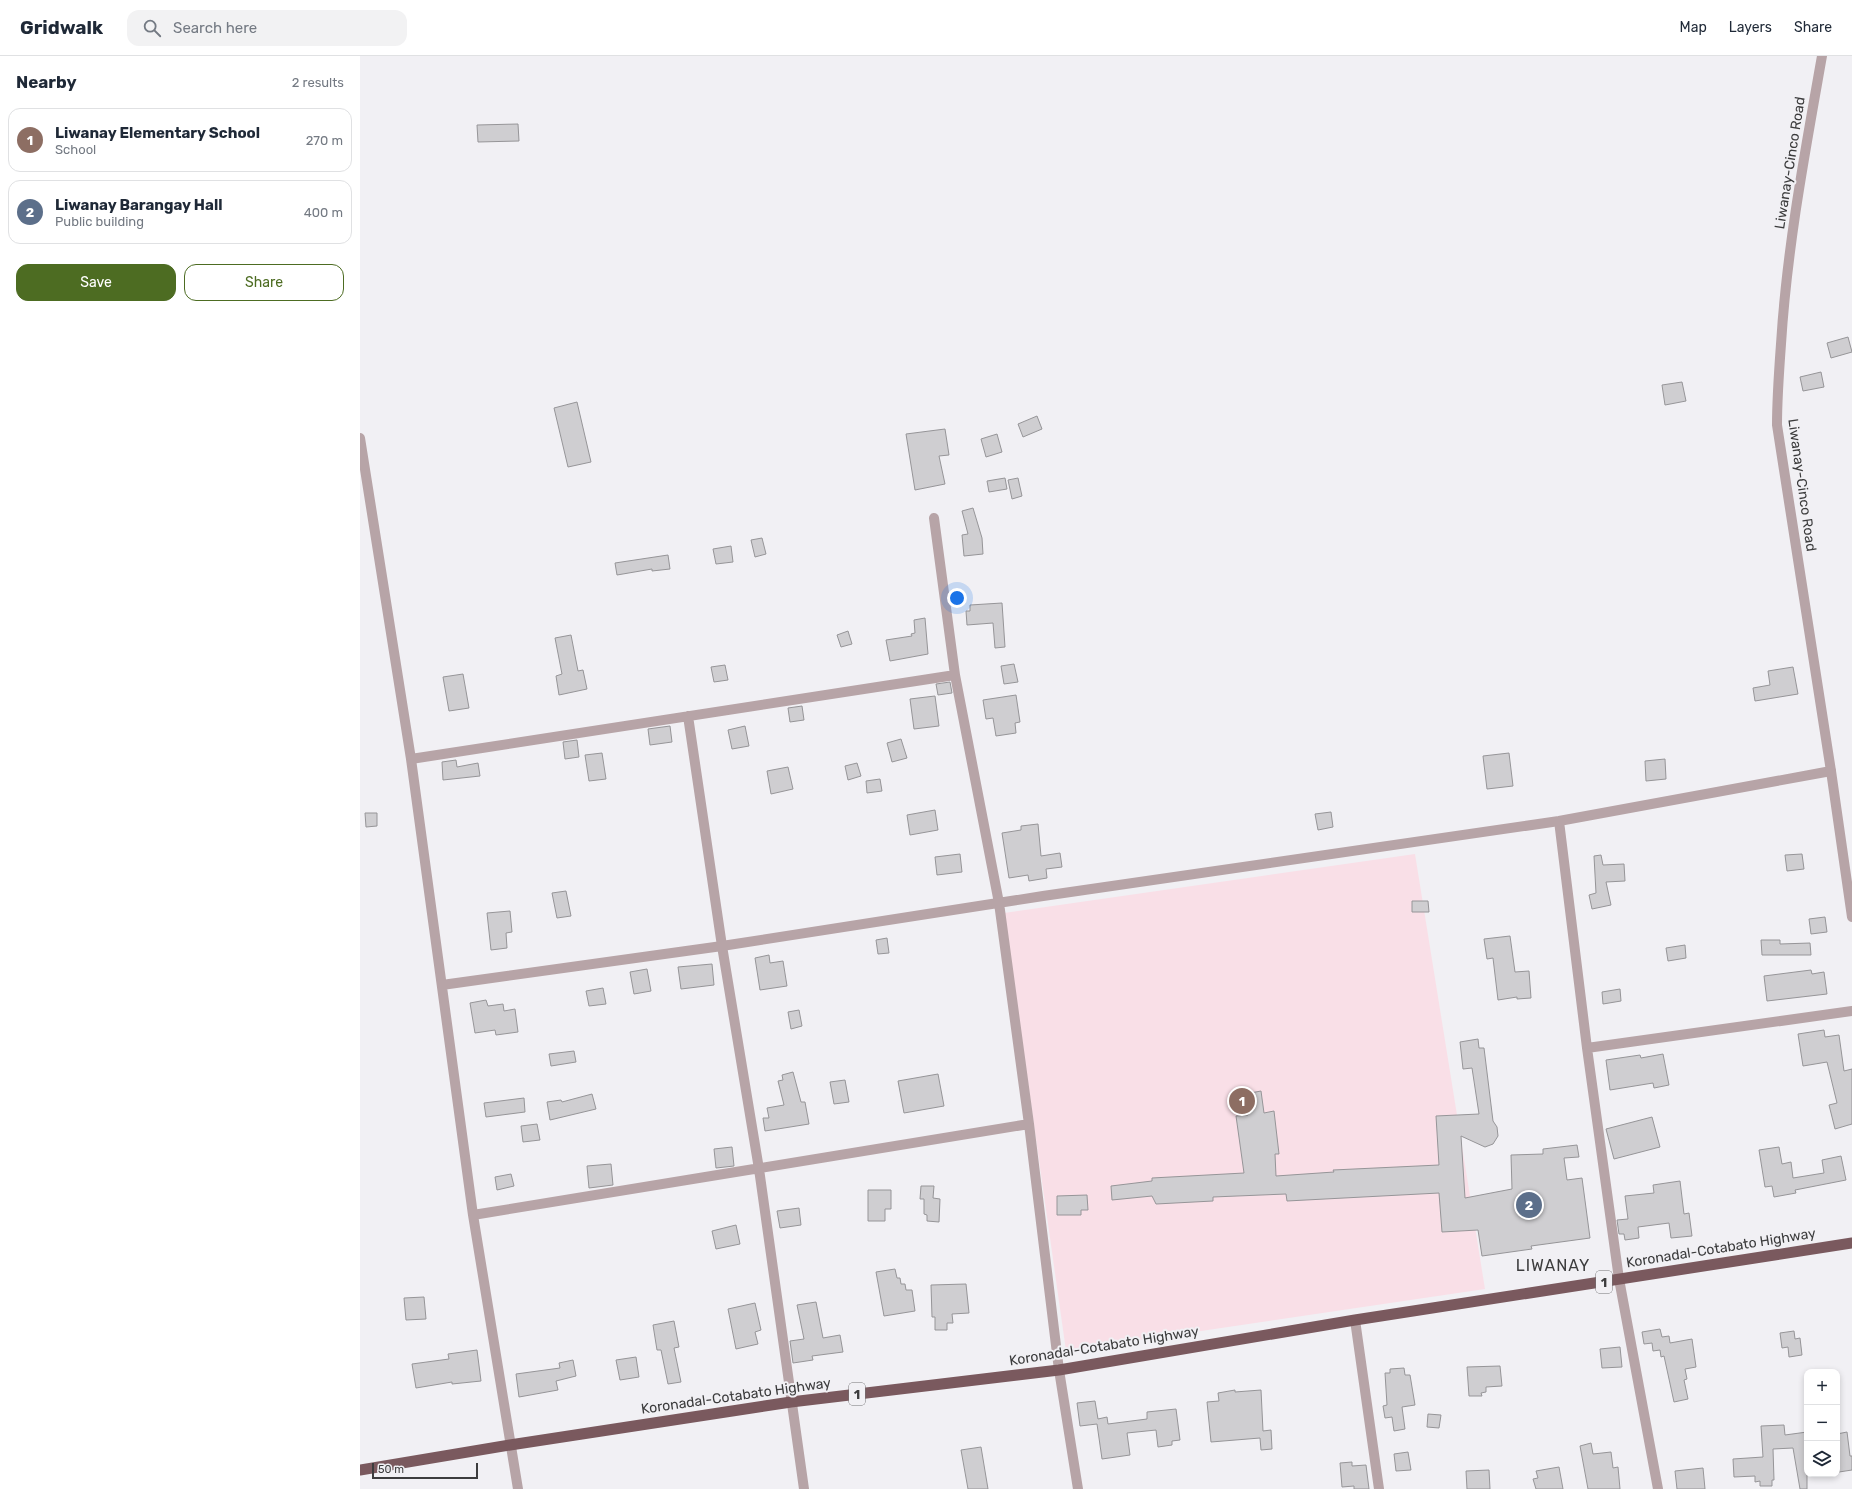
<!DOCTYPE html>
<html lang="en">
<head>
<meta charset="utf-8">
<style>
	body { margin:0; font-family:Rubik,sans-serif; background:#f2f2f3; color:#1f2937 }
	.controls { position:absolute; right:12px; bottom:12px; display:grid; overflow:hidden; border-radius:8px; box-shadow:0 2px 6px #0003 }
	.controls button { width:36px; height:36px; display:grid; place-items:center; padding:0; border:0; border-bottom:1px solid #e0e1e3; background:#fff; color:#1f2937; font:20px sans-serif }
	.scale { position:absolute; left:12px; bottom:10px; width:106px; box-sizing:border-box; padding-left:4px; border:2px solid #3c3c3d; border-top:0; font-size:11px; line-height:14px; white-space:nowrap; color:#3c3c3d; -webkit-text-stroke:3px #f1f0f4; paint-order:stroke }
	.you { position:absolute; left:597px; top:542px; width:14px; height:14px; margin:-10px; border:3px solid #fff; border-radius:50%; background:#1a73e8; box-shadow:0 0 0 6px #1a73e833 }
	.badge { display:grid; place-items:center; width:26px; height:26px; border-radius:50%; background:#4d6c22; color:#fff; font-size:13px; font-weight:700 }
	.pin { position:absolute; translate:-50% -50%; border:2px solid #fff; box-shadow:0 1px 4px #0006 }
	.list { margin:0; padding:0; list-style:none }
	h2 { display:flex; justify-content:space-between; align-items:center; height:52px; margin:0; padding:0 16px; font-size:17px }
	h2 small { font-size:13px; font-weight:400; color:#747a83 }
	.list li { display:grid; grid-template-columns:26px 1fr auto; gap:12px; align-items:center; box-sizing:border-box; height:64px; margin:0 8px 8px; padding:0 8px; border:1px solid #e0e1e3; border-radius:12px }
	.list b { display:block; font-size:15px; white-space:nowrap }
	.list p { margin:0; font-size:13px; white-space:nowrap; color:#747a83 }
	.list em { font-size:13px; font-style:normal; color:#747a83 }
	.actions { display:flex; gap:8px; padding:12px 16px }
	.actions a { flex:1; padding:9px 0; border:1px solid #4d6c22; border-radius:12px; text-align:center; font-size:14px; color:#4d6c22 }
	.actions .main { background:#4d6c22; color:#fff }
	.icon { flex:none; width:22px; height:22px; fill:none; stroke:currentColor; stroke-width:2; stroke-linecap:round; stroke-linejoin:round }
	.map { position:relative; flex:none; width:1492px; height:1433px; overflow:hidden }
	header { display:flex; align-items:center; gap:24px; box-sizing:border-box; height:56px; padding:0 20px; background:#fff; border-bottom:1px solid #e0e1e3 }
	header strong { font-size:19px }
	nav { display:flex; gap:22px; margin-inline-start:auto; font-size:14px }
	.search { width:280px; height:36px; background:#f2f2f3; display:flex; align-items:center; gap:10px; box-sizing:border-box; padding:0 14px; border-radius:12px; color:#747a83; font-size:15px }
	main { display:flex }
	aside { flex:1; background:#fff }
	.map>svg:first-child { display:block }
	.education { fill:#f9dfe7 }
	.building { fill:#cfced1; stroke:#969598 }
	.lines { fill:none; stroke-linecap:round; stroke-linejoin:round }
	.minor { stroke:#b7a4a7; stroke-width:10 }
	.tertiary { stroke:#b7a4a7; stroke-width:10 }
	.trunk { stroke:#7a595e; stroke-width:11 }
	.labels { text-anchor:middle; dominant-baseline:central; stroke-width:4; stroke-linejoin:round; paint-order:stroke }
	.shield { fill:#f1f0f4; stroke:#727274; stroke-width:1 }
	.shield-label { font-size:13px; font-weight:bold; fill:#3c3c3d }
	.street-label { font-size:14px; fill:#3c3c3d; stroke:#f1f0f4 }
	.quarter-label { font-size:16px; letter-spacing:1px; fill:#3c3c3d; stroke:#f1f0f4 }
</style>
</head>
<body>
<header>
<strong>Gridwalk</strong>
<div class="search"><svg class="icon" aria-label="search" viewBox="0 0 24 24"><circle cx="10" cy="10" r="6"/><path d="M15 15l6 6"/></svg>Search here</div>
<nav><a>Map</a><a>Layers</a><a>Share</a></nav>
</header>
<main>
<aside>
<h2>Nearby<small>2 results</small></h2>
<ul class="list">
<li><span class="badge" style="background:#8d6e63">1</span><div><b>Liwanay Elementary School</b><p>School</p></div><em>270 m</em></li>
<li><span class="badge" style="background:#5c6f8a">2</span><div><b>Liwanay Barangay Hall</b><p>Public building</p></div><em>400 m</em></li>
</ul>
<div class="actions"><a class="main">Save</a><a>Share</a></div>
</aside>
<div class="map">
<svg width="1492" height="1433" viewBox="0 0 1492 1433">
	<rect width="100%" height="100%" fill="#f1f0f4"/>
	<path class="education" d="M1055,798L1125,1233L706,1295L644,857Z"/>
	<path class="building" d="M158,68L159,85L118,86L117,69Z
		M1488,281L1492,296L1471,302L1467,287Z
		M1461,316L1464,331L1443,335L1440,321Z
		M1322,326L1326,345L1305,349L1302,329Z
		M217,346L231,406L208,411L194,352Z
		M677,360L682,373L663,381L658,368Z
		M585,373L589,399L579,400L585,428L555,434L546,378Z
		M637,378L642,396L626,401L621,383Z
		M645,422L647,433L629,436L627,425Z
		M658,422L662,440L652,443L648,424Z
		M613,452L622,482L623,498L604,500L602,479L608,478L602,455Z
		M402,482L406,498L395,501L391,484Z
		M371,490L373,506L356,508L353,493Z
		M308,499L310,513L292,515V513L257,519L255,507Z
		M642,547L645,591L635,592L633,567L607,569L606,555H610V549Z
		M565,562L568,598L530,605L526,584L552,580L551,578L555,577L554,564Z
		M488,575L492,588L481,591L477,579Z
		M211,579L218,615L223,614L227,633L199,639L196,620L202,618L195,582Z
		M654,608L658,626L644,628L641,610Z
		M365,609L368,624L354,626L351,611Z
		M1433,611L1438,638L1395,645L1393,632L1410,629L1408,615Z
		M103,618L109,652L89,655L83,621Z
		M590,626L592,637L578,639L576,628Z
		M656,639L660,666L655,667L656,677L636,680L633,662L626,663L623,644Z
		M575,640L579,670L554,673L550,643Z
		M442,650L444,664L430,666L428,652Z
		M310,670L312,686L290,689L288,673Z
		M385,670L389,690L372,693L368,674Z
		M541,683L547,702L532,706L527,687Z
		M217,684L219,701L205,703L203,686Z
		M242,697L246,723L229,725L225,699Z
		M1149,697L1153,730L1127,733L1123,700Z
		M1305,703L1306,723L1286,725L1285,705Z
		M96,704L97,711L118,707L120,720L83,724L82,706Z
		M497,707L501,720L488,724L485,710Z
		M428,711L433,733L411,738L407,715Z
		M520,723L522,735L507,737L506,725Z
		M575,754L578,774L550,779L547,759Z
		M971,756L973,771L958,774L955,758Z
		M5,757H17V770L6,771Z
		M678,768L681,800L700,797L702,811L686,813L687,822L669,825L668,819L649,822L642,777L661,774V770Z
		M600,798L602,816L577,819L575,801Z
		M1442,798L1444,813L1427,815L1425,799Z
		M1241,799L1243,809L1264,808L1265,825L1246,826L1251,849L1232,853L1229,839L1236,837L1234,800Z
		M206,835L211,860L197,862L192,837Z
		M1052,845H1068L1069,856H1052Z
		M150,855L152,876L146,877L147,892L131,894L127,857Z
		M1465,861L1467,876L1451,878L1449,863Z
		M1150,880L1155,916L1169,915L1171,942L1157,943V941L1138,944L1133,902L1127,903L1124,883Z
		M527,882L529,897L518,898L516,884Z
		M1401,884H1420V888L1450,887L1451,899H1402Z
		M1325,889L1326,902L1308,905L1306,892Z
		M409,899L410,907L423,905L427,930L400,934L395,902Z
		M352,908L354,929L321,933L318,911Z
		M287,913L291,935L274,938L270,916Z
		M1451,914L1452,918L1464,916L1467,938L1407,945L1404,920Z
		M243,932L246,948L229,950L226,935Z
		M1260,933L1261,945L1243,948L1242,936Z
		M126,944L128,950L143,948L144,955L155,953L158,976L136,979L135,974L115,977L110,947Z
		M439,954L442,970L431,973L428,956Z
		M1464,974L1465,981L1479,979L1484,1015L1492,1013V1068L1475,1073L1469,1049L1477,1047L1467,1006L1443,1010L1438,978Z
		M1118,983L1119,992H1124L1133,1065L1137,1071L1138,1080L1133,1088L1125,1091L1101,1080L1105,1142L1152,1133L1151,1099L1183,1098V1093L1217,1089L1219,1101L1204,1102L1207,1124L1222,1122L1230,1182L1171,1190L1172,1193L1122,1200L1118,1174L1082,1176L1079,1137L927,1145L926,1138L853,1141V1145L796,1148L792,1140L752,1144L751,1130L792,1125V1122L884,1117L876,1060L888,1059L885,1038L901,1035L904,1057L914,1055L919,1098H915L916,1120L974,1116L973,1114L1079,1109L1076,1060L1119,1058L1112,1012L1103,1013L1100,986Z
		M214,995L216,1006L191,1010L189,998Z
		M1303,998L1309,1029L1294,1032L1293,1027L1250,1034L1246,1004L1280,999L1281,1002Z
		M433,1016L441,1046H445L449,1068L405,1075L403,1062H409L407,1052L424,1049L418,1025L423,1024L422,1019Z
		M578,1018L584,1050L544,1057L538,1025Z
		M485,1024L489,1046L474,1048L470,1026Z
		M232,1038L236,1053L190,1064L187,1046L201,1044L202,1046Z
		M164,1042L165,1056L126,1061L124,1047Z
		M1292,1061L1300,1091L1254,1103L1246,1073Z
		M177,1068L180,1084L163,1086L161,1070Z
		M372,1091L374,1110L356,1112L354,1093Z
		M1419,1091L1422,1108L1431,1106L1433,1122L1464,1117L1462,1104L1481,1100L1486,1124L1435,1134L1436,1137L1414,1141L1412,1130L1405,1131L1399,1094Z
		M251,1108L253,1129L229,1132L227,1110Z
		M151,1118L154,1130L137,1134L135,1121Z
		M1320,1125L1324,1158L1329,1157L1332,1180L1311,1182L1309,1167L1278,1171L1279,1182L1265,1184L1264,1178H1259L1257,1164L1268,1163L1265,1140L1294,1137L1293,1129Z
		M561,1130H574L573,1142L580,1143L579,1166L567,1165V1159L564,1158V1143H560Z
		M508,1134H531V1153H525V1165H508Z
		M727,1139L728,1154H721V1159H697V1140Z
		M439,1152L441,1169L420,1172L417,1155Z
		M376,1169L380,1188L356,1193L352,1175Z
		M535,1213L537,1222H540L541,1228H545L546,1234H552L555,1255L524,1260L516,1216Z
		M606,1228L609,1257L592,1258L593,1267H587V1274H575V1261H572L571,1229Z
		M64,1241L66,1263L46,1264L44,1242Z
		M456,1246L463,1282L480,1279L483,1296L452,1300L453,1304L433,1307L430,1285L444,1283L437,1249Z
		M395,1247L401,1274L395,1276L398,1288L376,1293L368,1253Z
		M314,1265L319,1291L314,1292L321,1326L308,1328L301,1294H297L293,1269Z
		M1300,1273L1302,1281L1309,1280L1310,1287L1332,1283L1336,1311L1325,1313L1327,1323L1324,1324L1328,1343L1314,1346L1304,1300L1301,1301L1300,1294L1293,1295L1292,1287L1284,1288L1282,1276Z
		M1434,1275L1435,1283L1440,1282L1442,1299L1429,1301L1428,1291L1422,1292L1420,1277Z
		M1260,1291L1262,1311L1242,1312L1240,1293Z
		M117,1294L121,1325L92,1328V1326L56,1332L52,1308L89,1303L88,1298Z
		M276,1301L279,1321L260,1324L256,1304Z
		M213,1304L216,1320L196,1325L198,1334L159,1341L156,1318L200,1312L199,1307Z
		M1140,1310L1142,1330L1126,1331V1336L1121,1337L1122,1340H1109L1107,1311Z
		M1044,1312L1045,1319H1050L1055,1349L1042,1351L1045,1373L1034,1375L1032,1361L1025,1362L1023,1350L1027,1349L1025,1317H1030V1313Z
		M875,1334V1336L901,1334L903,1375L911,1374L912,1393L901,1394L900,1382L851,1386L847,1346L859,1345L858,1337Z
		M735,1345L738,1363L747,1361L748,1368L787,1363V1356L816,1353L820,1384L812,1385V1389L798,1391L796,1374L767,1377L770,1399L742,1403L737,1368L720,1370L717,1347Z
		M1068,1358L1081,1359L1079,1372L1067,1371Z
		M1424,1369L1425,1379L1447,1376V1433H1440L1433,1392L1413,1393L1414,1424H1412V1430H1400V1425L1395,1426V1420L1374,1421L1373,1403L1403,1401L1401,1370Z
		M1487,1376L1490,1400H1492V1414L1479,1416L1477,1378Z
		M1231,1387L1233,1398L1251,1396L1253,1412L1258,1411L1260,1433H1228L1220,1390Z
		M621,1391L628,1433H608L601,1394Z
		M1048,1396L1051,1414L1036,1415L1034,1398Z
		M992,1406V1410L1006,1409L1009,1433H994V1430L982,1431L980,1407Z
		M1199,1411L1203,1433H1176L1173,1423L1178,1422L1176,1415Z
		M1343,1412L1345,1433H1317L1315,1415Z
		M1129,1414L1130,1433H1107L1106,1415Z"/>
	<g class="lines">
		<path class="minor" d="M0,382L51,703L113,1159L158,1433
			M574,462L595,619L639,847L669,1068L699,1314L718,1433
			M328,660L362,890L399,1113L444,1433
			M51,703L595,619
			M1199,765L1227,992L1259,1223L1298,1433
			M82,929L362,890L683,840L1199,765L1471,715
			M1227,992L1492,955
			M113,1159L669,1068
			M995,1264L1019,1433"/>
		<path class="tertiary" d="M1462,0C1445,96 1427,191 1421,288C1419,315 1417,342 1417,369L1471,715L1492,861"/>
		<path class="trunk" d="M0,1414L150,1389L431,1346L699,1314L995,1264L1492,1187"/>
	</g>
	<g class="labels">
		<g class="shield">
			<rect x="1236" y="1215" width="16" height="22" rx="3"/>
			<rect x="489" y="1327" width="16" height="22" rx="3"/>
		</g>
		<g class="shield-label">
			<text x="1244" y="1226">1</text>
			<text x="497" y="1338">1</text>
		</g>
		<g class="street-label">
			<text transform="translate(1430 107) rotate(-81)">Liwanay-Cinco Road</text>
			<text transform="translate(1442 429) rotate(82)">Liwanay-Cinco Road</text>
			<text transform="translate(1361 1192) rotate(-9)">Koronadal-Cotabato Highway</text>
			<text transform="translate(744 1290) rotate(-9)">Koronadal-Cotabato Highway</text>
			<text transform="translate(376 1340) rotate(-8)">Koronadal-Cotabato Highway</text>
		</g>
		<g class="quarter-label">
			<text x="1193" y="1209">LIWANAY</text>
		</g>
	</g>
</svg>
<div class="controls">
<button>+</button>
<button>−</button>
<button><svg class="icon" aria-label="layers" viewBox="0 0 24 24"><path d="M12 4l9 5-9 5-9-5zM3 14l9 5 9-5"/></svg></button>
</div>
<div class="scale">50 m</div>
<div class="you"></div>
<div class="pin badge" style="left:882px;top:1045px;background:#8d6e63">1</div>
<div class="pin badge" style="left:1169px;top:1149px;background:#5c6f8a">2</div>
</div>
</main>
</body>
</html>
